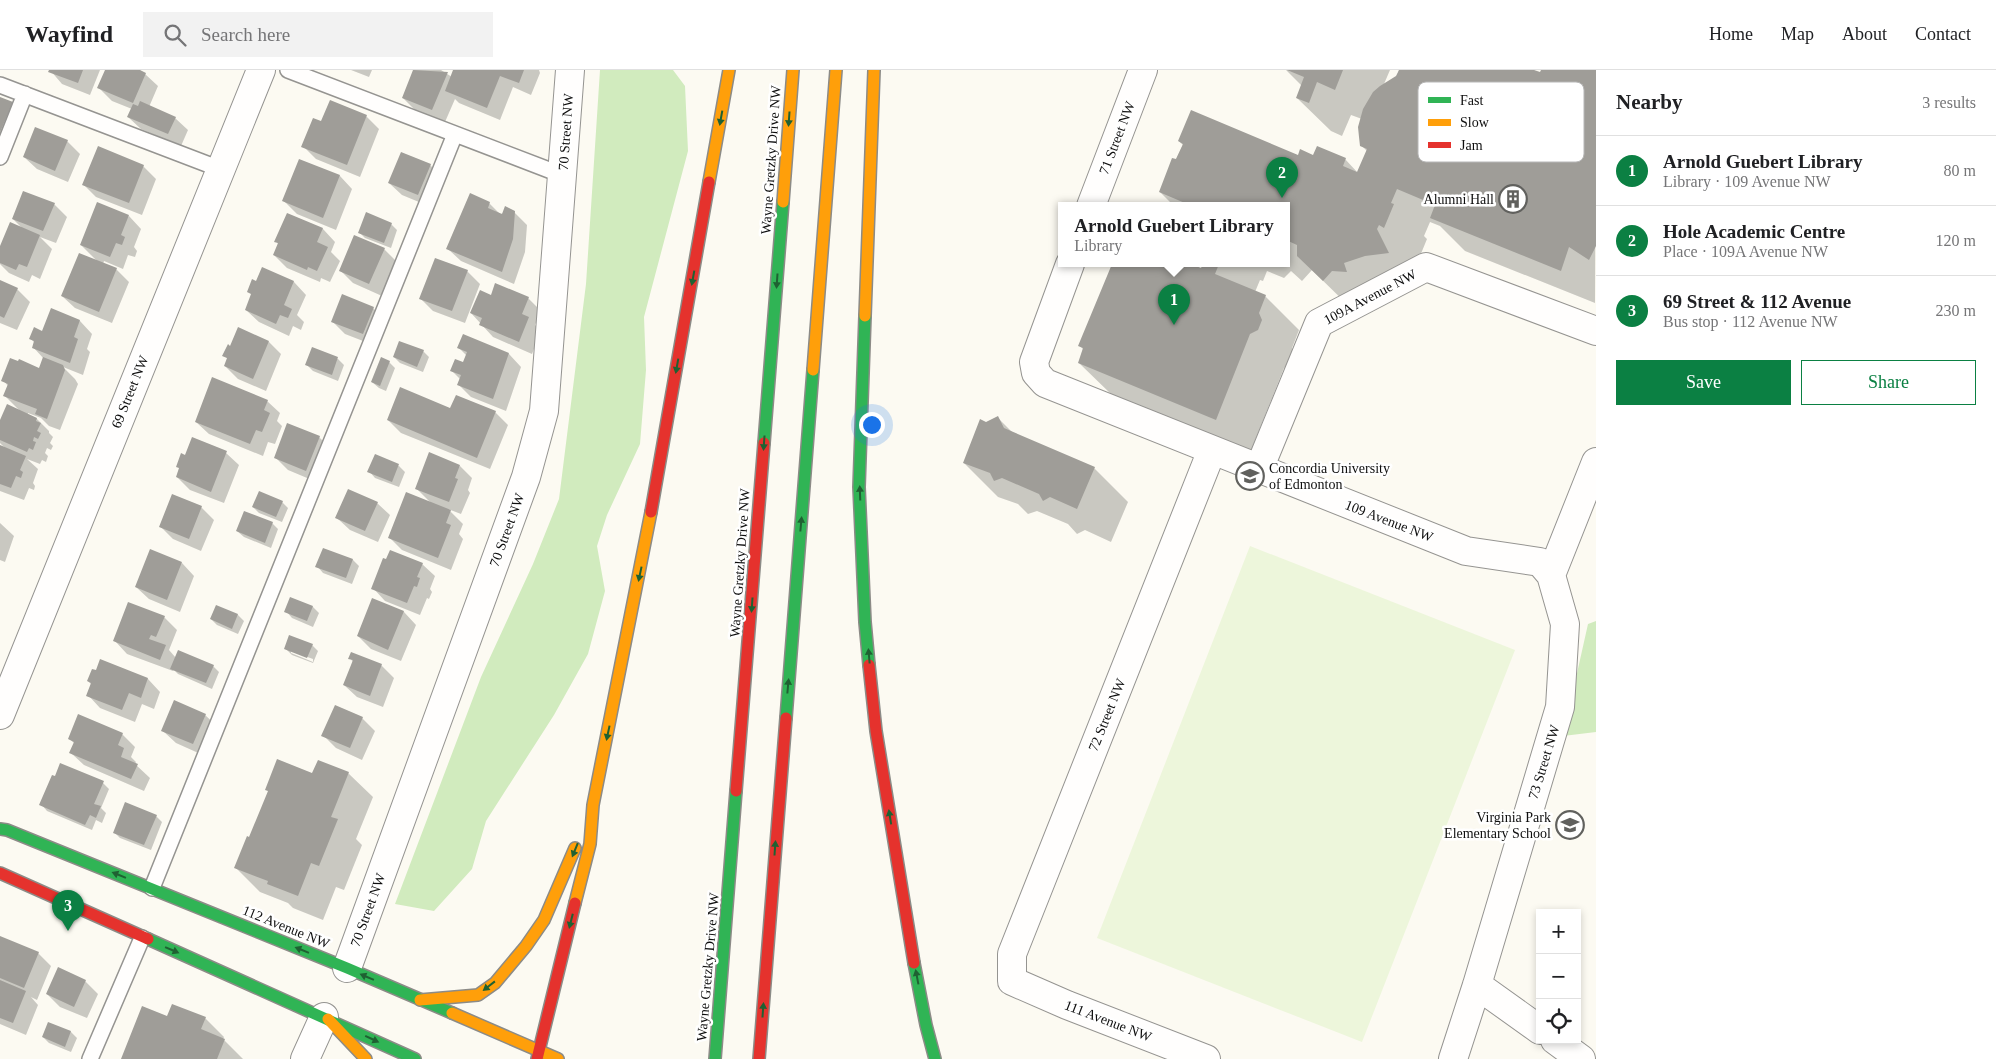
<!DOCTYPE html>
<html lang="en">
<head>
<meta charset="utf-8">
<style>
	body { margin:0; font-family:Georgia,serif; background:#f2f2f2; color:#202124 }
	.controls { position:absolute; right:15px; bottom:15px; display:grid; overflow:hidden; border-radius:0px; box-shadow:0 2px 8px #0003 }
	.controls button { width:45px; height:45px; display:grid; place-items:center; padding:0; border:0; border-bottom:1px solid #e0e0e0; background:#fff; color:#202124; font:25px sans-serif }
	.you { position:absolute; left:871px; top:354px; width:18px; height:18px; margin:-12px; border:4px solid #fff; border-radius:50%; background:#1a73e8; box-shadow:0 0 0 8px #1a73e833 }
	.badge { display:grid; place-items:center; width:32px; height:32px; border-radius:50%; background:#0b8043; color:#fff; font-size:16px; font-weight:700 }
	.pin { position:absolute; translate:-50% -41px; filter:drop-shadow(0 1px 2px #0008) }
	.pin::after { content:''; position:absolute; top:26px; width:18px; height:15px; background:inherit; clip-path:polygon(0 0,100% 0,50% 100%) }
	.popup { position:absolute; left:1058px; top:132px; width:232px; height:65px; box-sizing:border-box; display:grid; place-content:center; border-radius:0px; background:#fff; filter:drop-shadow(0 1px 4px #0005); font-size:16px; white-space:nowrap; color:#757577 }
	.popup b { font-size:19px; color:#202124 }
	.popup::after { content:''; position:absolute; left:50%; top:100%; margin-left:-10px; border:10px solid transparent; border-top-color:#fff }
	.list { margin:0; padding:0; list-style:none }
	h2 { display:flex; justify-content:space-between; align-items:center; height:65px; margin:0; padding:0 20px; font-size:21px }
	h2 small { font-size:16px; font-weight:400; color:#757577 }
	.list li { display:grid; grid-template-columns:32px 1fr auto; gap:15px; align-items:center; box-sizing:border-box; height:70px; padding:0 20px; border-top:1px solid #e0e0e0 }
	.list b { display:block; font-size:19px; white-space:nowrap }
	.list p { margin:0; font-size:16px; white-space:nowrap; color:#757577 }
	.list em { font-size:16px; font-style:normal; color:#757577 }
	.actions { display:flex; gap:10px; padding:15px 20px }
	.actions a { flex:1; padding:11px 0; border:1px solid #0b8043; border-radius:0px; text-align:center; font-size:18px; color:#0b8043 }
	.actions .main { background:#0b8043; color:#fff }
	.icon { flex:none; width:28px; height:28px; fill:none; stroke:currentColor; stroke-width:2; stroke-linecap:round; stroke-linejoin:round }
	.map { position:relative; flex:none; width:1596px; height:989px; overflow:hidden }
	header { display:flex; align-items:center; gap:30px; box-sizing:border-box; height:70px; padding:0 25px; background:#fff; border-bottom:1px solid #e0e0e0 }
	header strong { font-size:24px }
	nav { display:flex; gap:28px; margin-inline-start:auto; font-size:18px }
	.search { width:350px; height:45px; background:#f2f2f2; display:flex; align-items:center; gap:12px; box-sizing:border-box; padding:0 18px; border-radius:0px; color:#757577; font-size:19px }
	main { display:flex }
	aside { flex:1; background:#fff }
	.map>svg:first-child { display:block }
	.forest { fill:#d1ebbe }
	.pitch { fill:#edf6db }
	.shadow { fill:#0003; fill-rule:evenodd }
	.building { fill:#9f9d98 }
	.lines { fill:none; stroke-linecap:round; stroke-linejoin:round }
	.lane-casing { stroke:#959491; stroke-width:18 }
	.street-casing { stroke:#959491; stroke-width:30 }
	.fast-casing { stroke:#8c8b87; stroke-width:14 }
	.slow-casing { stroke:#8c8b87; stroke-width:14 }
	.jam-casing { stroke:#8c8b87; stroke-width:14 }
	.lane { stroke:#fffefd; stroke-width:15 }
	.street { stroke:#fffefd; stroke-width:28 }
	.fast { stroke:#30b455; stroke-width:11 }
	.slow { stroke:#ff9f0a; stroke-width:11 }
	.jam { stroke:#e5322d; stroke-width:11 }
	.oneway { fill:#1f6132 }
	.labels { text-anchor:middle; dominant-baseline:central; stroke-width:5; stroke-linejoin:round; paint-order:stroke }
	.street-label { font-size:14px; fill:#0e0e0e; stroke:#fff }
	.poi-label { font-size:14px; fill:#0e0e0e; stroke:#fff; text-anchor:end }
	.key { fill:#fff; stroke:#b7b7b7; stroke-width:1 }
	.key-label { font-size:14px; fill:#0e0e0e }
</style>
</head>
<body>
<header>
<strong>Wayfind</strong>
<div class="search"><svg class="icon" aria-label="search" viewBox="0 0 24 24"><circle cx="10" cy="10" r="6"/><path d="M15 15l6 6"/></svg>Search here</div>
<nav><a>Home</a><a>Map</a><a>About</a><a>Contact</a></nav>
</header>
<main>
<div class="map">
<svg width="1596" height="989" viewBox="0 0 1596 989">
	<rect width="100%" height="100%" fill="#fcfaf2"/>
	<path class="forest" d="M600,0H673L685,16L688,81L644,247L646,300L640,374L607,445L597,476L605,521L588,584L554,645L486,751L472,799L434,841L395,834L481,607L533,494L559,429L586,214Z
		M1596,551V662L1563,666L1588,554Z"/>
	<path class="pitch" d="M1250,476L1515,580L1362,972L1097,868Z"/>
	<path class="shadow" d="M50,0H100L90,25L62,14Z
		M107,0H136L145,4L158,16L149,37L175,48L188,60L181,76L141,59L128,47L132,39L112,31L99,18Z
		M351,0H372L369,7Z
		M414,0H441L452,7L455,0H539L540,3L531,25L513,17L500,50L459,33L455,29L445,52L416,41L403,28Z
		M1286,0H1390L1384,14L1397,7L1399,0H1533L1541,4L1542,0H1596L1595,233L1465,181L1440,156L1430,152L1424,166L1427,169L1418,191L1413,188L1411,193L1421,216L1399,220L1357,244L1312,200L1302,211L1291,201L1284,208L1267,201L1263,211L1260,210L1255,222L1265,226L1299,260L1292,278L1295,284L1292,293L1284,298L1250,383L1113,326L1079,293L1084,280L1080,276L1113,194H1187L1202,200L1204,194H1286V136H1174L1160,122L1183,75L1179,71L1298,87L1345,89L1358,103L1367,81L1361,75L1362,49L1351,45L1342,66L1331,61L1297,28L1302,16Z
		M0,28L12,33L25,46L13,72L0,67Z
		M366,46L379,59L360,107L316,89L303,76L322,53Z
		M67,71L80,84L68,112L37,99L24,87Z
		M300,90L340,106L352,119L336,160L297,144L284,131Z
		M430,95L443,108L431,137L402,125L389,113Z
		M143,96L156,109L142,145L96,127L84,115Z
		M489,133L500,144L514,142L527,155L525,182L514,214L461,191L448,179Z
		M54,134L67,147L56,173L40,167L52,179L40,209L32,205L29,212L9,203L0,194V181L24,160L13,149Z
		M288,144L323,159L335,172L331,182L340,191L330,212L321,208L320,212L287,198L274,185L279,175L276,171Z
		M129,146L141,159L134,177L137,181L135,187L128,185L123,199L104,191L103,194L116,199L129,212L112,253L75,238L62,226L98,192L81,175Z
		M391,154L397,160L391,178L365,168L359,162Z
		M384,179L397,192L382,226L353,213L340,200Z
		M263,199L294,212L306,225L297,245L304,252L301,260L293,256L289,266L259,252L246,240Z
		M467,201L480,214L465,253L433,241L420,228Z
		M0,212L17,219L30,232L17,260L0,253Z
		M491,227L528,228L541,241L535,255L541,261L532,284L493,267L471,243Z
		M373,238L386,251L376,276L345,264L332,251Z
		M52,240L80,251L92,264L87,279L90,282L83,305L63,297L75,309L78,314L60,360L49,356L41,348L28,343V345L37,349L49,361V363L53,367L50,373L53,376L51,380L47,378L45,383L48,386L46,392L42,390L40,394L27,389L38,399L33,413L35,416L34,420L29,418L24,430L0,421V376L5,378L0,373V353L21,342L5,326L8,316L3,310L40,299L44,289L33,277L35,273L31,269L43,262Z
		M269,272L281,284L266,321L238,309L225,296L228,289L224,285L231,277Z
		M459,278L509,284L521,297L506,341L471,327L458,314L460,309L452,301L464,294L467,286Z
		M312,279L338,289L344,295L338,311L313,301L307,295Z
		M423,281L429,287L423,302L400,293L394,287Z
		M389,292L395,298L386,321L379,318L372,312Z
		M267,331L280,343L277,351L282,356L275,374L268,372L263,386L209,364L196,352Z
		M451,340L495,342L508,355L490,399L401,363L388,350Z
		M998,348L1014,364L1094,398L1128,432L1111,472L1085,460L1077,464L1068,454L1037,441L1028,444L1018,434L998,427L964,393L986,353Z
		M319,367L332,380L319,413L288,400L275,387Z
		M192,369L226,383L239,395L224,433L190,420L177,407Z
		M375,386L399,396L405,402L399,417L375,408L369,401Z
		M460,396L472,408L468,420L470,423L461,444L448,439L463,454L459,464L463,469L451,500L402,480L389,467L431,433L416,418Z
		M282,432L288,438L282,452L259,443L253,437Z
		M377,433L390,445L378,472L350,460L337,448Z
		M201,437L214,450L201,481L173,469L160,456Z
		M0,453L14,466L5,492L0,490Z
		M272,453L278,459L271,478L244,467L237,461Z
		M324,479L353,490L359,496L352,514L323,503L317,496Z
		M182,493L194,506L180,542L149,529L136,517Z
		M422,494L435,506L430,519L432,522L429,529L427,528L420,545L385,531L373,518Z
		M291,528L313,537L319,543L313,557L292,548L286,541Z
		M373,530L404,542L416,555L401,591L371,579L358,566Z
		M217,537L238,545L244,551L238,564L217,555L211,549Z
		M164,547L177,560L169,580L176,588L213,596L219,602L212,619L178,604L174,600L173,601L127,584L115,571Z
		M312,575L318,581L313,593L292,585L286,579ZM291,581L313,589V592L291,583Z
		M350,588L381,595L394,608L383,637L357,627L344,615L353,592Z
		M101,590L148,609L160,622L154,639L142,634L135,652L100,638L88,625L92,615L88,611L97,602Z
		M205,645L218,657L205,686L176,673L163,661Z
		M362,648L375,661L362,690L336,678L323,665Z
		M122,664L135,677L131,687L136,692L135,694L150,708L144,721L84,695L71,683L75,674L69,668Z
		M348,703L373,727L356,769L362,775L344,820L336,817L323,850L293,838L288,833L260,822L235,797L250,769L269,722L313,705Z
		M103,713L109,719L101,738L106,743L102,753L96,750L92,760L47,741L41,734Z
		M156,746L162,752L151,780L120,768L114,762Z
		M0,867L38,883L51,896L37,930L31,927L38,935L26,965L0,954Z
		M85,911L98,924L87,948L60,937L47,924Z
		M168,948H205L224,967L223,969L243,989H122Z
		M49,953L71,962L77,968L71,982L49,973L43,967Z"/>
	<path class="building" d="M49,0H83L78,13L48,2Z
		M105,0H140L146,3L133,33L97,18Z
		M413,0L448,2L432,40L402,28Z
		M453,0H524L519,13L500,6L487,38L445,21Z
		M1287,0H1343L1335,20L1317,12L1309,33L1296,28L1304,7Z
		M1399,0H1534L1540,2L1541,0H1596V176L1589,190L1569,177L1561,201L1430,148L1435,135L1397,119L1391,133L1394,134L1384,158L1379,155L1377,159L1389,183L1365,186L1344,193L1347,202L1332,201L1323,211L1297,186V175L1286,170V136H1192L1159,122L1172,88L1176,89L1183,74L1178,71L1191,40L1298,85L1300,79L1313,85L1317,76L1346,88L1343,96L1357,102L1367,79L1360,76L1359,67L1358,57L1363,39L1373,22L1380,16L1396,6Z
		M0,27L13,32L0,62Z
		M330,30L367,45L347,95L301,77L313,48L321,51Z
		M140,31L176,47L168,64L127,47L133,34L138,36Z
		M35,57L68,70L55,101L23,87Z
		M98,76L144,95L129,133L82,115Z
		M401,82L431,94L418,125L388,113Z
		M299,89L340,105L323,148L282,131Z
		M23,121L55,133L43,161L12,149Z
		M470,123L490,132L488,138L502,144L505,136L515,141L513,169L502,202L446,179Z
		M97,132L129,145L121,165L125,167L122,175L116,173L110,187L80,175Z
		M366,142L392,153L384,173L358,163Z
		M287,143L323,158L317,172L328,177L317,201L308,197L307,200L273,185L278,173L274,172Z
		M10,152L40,165L27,197L19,194L16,200L0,193V176Z
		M354,165L385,178L369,214L339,201Z
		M79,183L117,198L99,242L61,226Z
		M435,188L468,200L452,241L419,229Z
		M1112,194H1191L1201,198L1203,194H1219L1215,204L1266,225L1259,243L1262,250L1258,260L1250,264L1216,350L1078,293L1083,278L1078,276Z
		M262,197L294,211L284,235L292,239L288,248L280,245L276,254L245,240L251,224L247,222L252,209L256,211Z
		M0,210L18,218L4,248L0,246Z
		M495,213L529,227L522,244L529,247L519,272L479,255L482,248L470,243L480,220L491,225Z
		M342,224L374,237L363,264L331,252Z
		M51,238L80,250L74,267L78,269L70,293L32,278L34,271L29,269L34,257L42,261Z
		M238,257L269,271L253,309L224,296L227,288L222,286L228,274L230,276Z
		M463,264L509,283L493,329L457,315L461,305L450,301L455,289L463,292L467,282L457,278Z
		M399,271L424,280L417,297L393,287Z
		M312,277L338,287L332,305L305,295Z
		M43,287L63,295L65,300L47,349L35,344L37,339L3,326L8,314L1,311L10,288L18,291L19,289L39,298Z
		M381,287L390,291L380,316L371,312Z
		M212,307L268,330L264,340L270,343L262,362L256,360L250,374L195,352Z
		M400,317L450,338L456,325L496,341L477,388L387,350Z
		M7,334L37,348L36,351L41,353L37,361L41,363L38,369L34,367L33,371L36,372L33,380L29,378L27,382L0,370V350Z
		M998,346L1004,358L1095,397L1077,439L1050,427L1043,431L1039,424L1002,408L994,411L990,403L963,393L980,349L986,352Z
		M287,353L320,366L306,401L274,388Z
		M192,367L227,381L211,422L176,407L179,398L176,397L181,383L185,385Z
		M0,375L26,386L20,400L23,402L21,408L16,406L11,418L0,414Z
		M429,382L460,395L455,408L458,409L449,432L415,419Z
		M375,384L399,394L392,412L367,402Z
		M348,419L378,432L365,461L335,448Z
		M259,421L283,431L276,447L252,437Z
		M406,422L451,440L446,453L451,455L438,488L388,468Z
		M172,424L202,436L189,469L159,457Z
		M244,441L273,452L265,473L236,461Z
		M323,478L353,489L346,508L315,497Z
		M150,479L182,492L167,530L135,517Z
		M390,480L423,493L417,507L420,508L417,517L414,516L407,533L371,519L383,488L386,489Z
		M290,527L313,536L307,551L284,542Z
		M372,528L404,541L388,580L357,566Z
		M128,532L165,546L156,567L151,565L149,569L166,575L160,590L113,571Z
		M216,535L238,544L232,559L210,549Z
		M289,565L313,574L307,588L284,579Z
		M178,580L214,595L206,613L170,599Z
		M351,582L382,594L370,626L343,615L353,590L348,589Z
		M100,589L148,608L141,628L129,623L122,640L86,626L91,613L87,611L92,599L96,600Z
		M174,630L206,644L193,674L161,661Z
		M335,635L363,647L350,678L321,666Z
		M78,644L123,663L118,675L124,678L121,687L138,694L131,709L69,683L74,672L68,669Z
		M277,689L312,703L318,690L349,702L331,747L338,749L319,796L311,793L298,826L267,814L268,811L234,798L247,766L249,767L268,721L265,720Z
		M60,693L104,711L94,734L101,736L96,748L90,745L85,755L39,735L52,705L55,706Z
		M125,732L157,745L144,775L113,763Z
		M0,866L39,882L24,918L0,908Z
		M58,897L86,910L74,937L46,924Z
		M0,910L26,921L13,953L0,948Z
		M172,934L206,947L201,959L225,969L217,989H121L142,936L167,946Z
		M48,952L71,961L65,977L42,967Z"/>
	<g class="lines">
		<defs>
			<path id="lane" d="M288,0L562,105
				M0,15L220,99
				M0,87L25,24
				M152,818L455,64
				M90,989L142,868"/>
			<path id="street" d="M1091,136L1143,0
				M1070,194L1034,292L1036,303L1045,313L1466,481L1540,492L1551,505L1565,554L1560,637L1477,915L1453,989
				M1259,399L1319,253L1426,197L1596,261
				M1551,505L1596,392
				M0,645L261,0
				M347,898L526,407L544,341L570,0
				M1477,915L1540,960
				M1555,970L1581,989
				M305,989L324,947
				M1206,989L1067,935L1012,911V884L1212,380"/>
			<path id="fast" d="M865,246L859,417L865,552L869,595
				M764,373L783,132
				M786,648L813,300
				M0,759L7,760L347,898L452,943
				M148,869L415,989
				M914,893L926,955L935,989
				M715,989L736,721"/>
			<path id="slow" d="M709,112L729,0
				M783,132L793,0
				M865,246L874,0
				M813,300L836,0
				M575,833L590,774L593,735L651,442
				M420,930L478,925L495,913L526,876L544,850L575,778
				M452,943L558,989
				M328,949L366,989"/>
			<path id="jam" d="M651,442L709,112
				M869,595L876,661L914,893
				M736,721L764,373
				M0,803L148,869
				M537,989L575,833
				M759,989L786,648"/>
		</defs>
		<use href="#lane" class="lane-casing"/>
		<use href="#street" class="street-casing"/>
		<use href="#fast" class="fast-casing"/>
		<use href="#slow" class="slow-casing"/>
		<use href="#jam" class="jam-casing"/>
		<use href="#lane" class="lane"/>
		<use href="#street" class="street"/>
		<use href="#fast" class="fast"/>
		<use href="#slow" class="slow"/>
		<use href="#jam" class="jam"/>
	</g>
	<defs><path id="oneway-solid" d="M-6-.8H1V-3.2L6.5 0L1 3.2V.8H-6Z" transform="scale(1.25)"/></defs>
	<g class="oneway">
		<use href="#oneway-solid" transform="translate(721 48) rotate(100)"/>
		<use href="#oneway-solid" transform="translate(789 49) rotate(94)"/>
		<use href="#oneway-solid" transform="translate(693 208) rotate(100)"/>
		<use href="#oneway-solid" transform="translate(777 211) rotate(94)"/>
		<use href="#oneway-solid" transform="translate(677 296) rotate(100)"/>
		<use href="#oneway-solid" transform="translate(764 373) rotate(94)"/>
		<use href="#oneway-solid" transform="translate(860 423) rotate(-92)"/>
		<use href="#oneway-solid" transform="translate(801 454) rotate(-85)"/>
		<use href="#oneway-solid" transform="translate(640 504) rotate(102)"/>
		<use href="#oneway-solid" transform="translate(752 535) rotate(94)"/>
		<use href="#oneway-solid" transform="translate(869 586) rotate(-95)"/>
		<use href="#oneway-solid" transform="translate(788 616) rotate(-85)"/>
		<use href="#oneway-solid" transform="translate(608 663) rotate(102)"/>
		<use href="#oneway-solid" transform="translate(890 747) rotate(-99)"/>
		<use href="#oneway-solid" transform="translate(775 778) rotate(-86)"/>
		<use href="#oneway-solid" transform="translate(575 780) rotate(112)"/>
		<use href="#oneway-solid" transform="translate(119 805) rotate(-158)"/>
		<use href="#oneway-solid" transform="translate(571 851) rotate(104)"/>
		<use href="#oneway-solid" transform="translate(172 880) rotate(23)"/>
		<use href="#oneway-solid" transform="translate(302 880) rotate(-158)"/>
		<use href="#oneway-solid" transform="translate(367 907) rotate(-157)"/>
		<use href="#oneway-solid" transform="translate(917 907) rotate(-101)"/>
		<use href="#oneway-solid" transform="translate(489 916) rotate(142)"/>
		<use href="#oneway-solid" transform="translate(763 940) rotate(-86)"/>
		<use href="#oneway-solid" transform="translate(372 969) rotate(25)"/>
	</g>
	<defs>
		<symbol id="building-ring" viewBox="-11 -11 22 22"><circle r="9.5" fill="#fff" stroke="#61615e" stroke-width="1.5"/><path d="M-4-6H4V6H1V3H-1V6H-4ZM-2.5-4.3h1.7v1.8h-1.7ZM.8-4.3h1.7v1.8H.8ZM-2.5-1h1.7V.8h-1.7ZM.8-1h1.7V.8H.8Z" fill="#61615e"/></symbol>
		<symbol id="university-ring" viewBox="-11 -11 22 22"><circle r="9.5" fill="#fff" stroke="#61615e" stroke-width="1.5"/><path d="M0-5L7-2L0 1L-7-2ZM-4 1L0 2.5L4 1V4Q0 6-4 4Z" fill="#61615e"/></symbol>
		<symbol id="school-ring" viewBox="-11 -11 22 22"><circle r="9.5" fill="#fff" stroke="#61615e" stroke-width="1.5"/><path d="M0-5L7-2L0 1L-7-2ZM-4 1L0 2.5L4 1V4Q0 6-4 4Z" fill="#61615e"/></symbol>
	</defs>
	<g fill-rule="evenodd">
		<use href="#building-ring" x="1497" y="113" width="32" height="32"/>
		<use href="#university-ring" x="1234" y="390" width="32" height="32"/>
		<use href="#school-ring" x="1554" y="739" width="32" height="32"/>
	</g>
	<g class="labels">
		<g class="street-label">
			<text transform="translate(566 62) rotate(-86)">70 Street NW</text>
			<text transform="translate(1117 68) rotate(-69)">71 Street NW</text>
			<text transform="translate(771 90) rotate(-86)">Wayne Gretzky Drive NW</text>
			<text transform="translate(1370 227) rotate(-28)">109A Avenue NW</text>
			<text transform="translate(130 322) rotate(-68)">69 Street NW</text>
			<text transform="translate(1389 451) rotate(21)">109 Avenue NW</text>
			<text transform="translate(507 460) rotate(-70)">70 Street NW</text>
			<text transform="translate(740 493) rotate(-86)">Wayne Gretzky Drive NW</text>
			<text transform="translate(1107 645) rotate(-68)">72 Street NW</text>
			<text transform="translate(1544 692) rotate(-73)">73 Street NW</text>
			<text transform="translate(368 840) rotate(-70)">70 Street NW</text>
			<text transform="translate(286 857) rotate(22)">112 Avenue NW</text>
			<text transform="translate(708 897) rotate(-85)">Wayne Gretzky Drive NW</text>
			<text transform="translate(1108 951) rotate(21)">111 Avenue NW</text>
		</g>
		<g class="poi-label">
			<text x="1494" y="129">Alumni Hall</text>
			<text x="1269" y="398" text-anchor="start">Concordia University<tspan x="1269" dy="16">of Edmonton</tspan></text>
			<text x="1551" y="747">Virginia Park<tspan x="1551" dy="16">Elementary School</tspan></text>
		</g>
	</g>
	<rect x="1418" y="12" width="166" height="80" rx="8" class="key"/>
	<rect x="1428" y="27" width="23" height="6" fill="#30b455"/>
	<rect x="1428" y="49" width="23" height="7" fill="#ff9f0a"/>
	<rect x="1428" y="72" width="23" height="6" fill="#e5322d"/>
	<g class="key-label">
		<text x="1460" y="35">Fast</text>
		<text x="1460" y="57">Slow</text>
		<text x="1460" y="80">Jam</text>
	</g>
</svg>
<div class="controls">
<button>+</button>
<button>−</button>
<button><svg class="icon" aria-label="locate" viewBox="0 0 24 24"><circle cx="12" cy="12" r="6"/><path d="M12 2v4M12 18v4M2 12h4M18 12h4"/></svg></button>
</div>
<div class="you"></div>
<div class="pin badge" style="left:1174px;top:255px">1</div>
<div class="popup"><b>Arnold Guebert Library</b>Library</div>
<div class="pin badge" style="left:1282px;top:128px">2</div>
<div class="pin badge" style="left:68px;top:861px">3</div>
</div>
<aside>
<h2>Nearby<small>3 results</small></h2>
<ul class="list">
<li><span class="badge">1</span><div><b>Arnold Guebert Library</b><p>Library · 109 Avenue NW</p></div><em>80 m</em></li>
<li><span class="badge">2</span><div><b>Hole Academic Centre</b><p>Place · 109A Avenue NW</p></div><em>120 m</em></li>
<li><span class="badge">3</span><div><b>69 Street &amp; 112 Avenue</b><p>Bus stop · 112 Avenue NW</p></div><em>230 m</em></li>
</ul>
<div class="actions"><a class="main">Save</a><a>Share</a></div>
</aside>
</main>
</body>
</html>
